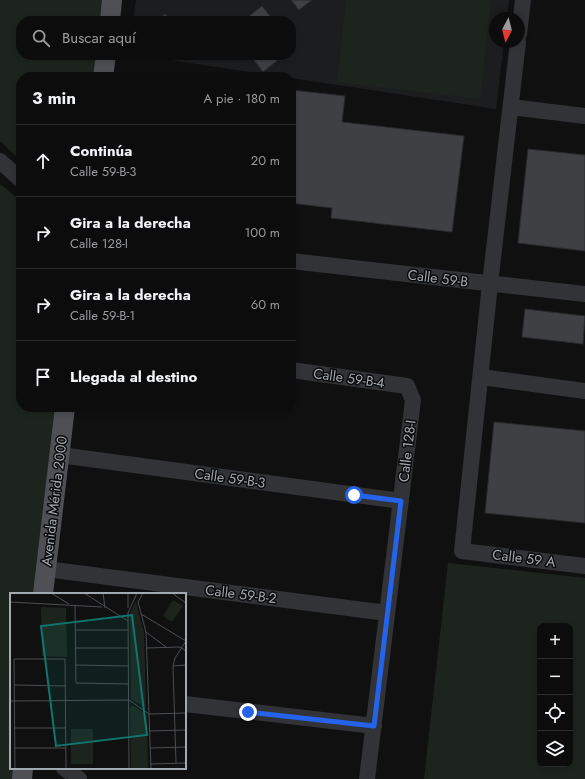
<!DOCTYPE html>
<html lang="es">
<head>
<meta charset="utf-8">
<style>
	body { margin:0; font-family:Jost,sans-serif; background:#151516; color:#f1f3f6 }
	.controls { position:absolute; right:12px; bottom:12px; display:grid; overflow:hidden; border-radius:8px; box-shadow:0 2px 6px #0003 }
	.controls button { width:36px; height:36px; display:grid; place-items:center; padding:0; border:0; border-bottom:1px solid #2c2c2e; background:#0c0c0d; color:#f1f3f6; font:20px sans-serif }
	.compass { position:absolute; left:489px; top:12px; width:36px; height:36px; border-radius:50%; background:#0c0c0d; box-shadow:0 2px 6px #0003; rotate:187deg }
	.stop { position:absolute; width:12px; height:12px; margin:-9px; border:3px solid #2563eb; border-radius:50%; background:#fff }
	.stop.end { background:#2563eb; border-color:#fff; box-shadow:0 1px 4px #0008 }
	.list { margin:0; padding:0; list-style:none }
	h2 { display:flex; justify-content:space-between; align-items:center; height:52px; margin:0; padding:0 16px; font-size:17px }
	h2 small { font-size:13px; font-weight:400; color:#9a9b9d }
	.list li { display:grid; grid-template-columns:26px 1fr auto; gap:12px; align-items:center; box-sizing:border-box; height:72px; padding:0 16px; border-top:1px solid #2c2c2e }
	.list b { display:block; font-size:15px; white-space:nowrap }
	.list p { margin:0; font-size:13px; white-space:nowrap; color:#9a9b9d }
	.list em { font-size:13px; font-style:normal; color:#9a9b9d }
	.icon { flex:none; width:22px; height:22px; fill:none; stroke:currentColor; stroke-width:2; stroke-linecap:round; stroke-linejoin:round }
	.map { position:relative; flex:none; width:585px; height:779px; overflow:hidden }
	.search { position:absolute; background:#0c0c0d; box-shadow:0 2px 6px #0003; left:16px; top:16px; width:280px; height:44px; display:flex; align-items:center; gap:10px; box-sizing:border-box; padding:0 14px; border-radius:16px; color:#9a9b9d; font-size:15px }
	.panel { position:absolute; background:#0c0c0d; box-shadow:0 2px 6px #0003; left:16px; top:72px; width:280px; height:340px; border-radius:16px }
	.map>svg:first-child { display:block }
	.built { fill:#1c1d1e }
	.green { fill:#1d241d; fill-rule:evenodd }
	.building { fill:#3f4044; stroke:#2a2b2d }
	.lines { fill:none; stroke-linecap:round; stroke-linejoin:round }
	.minor { stroke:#313336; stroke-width:16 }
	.major { stroke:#4e5055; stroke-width:20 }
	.route { stroke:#2563eb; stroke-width:5 }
	.labels { text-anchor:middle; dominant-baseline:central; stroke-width:3; stroke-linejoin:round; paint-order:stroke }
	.street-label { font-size:14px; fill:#a2a9b1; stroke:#0b0b0c }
	.inset-road { fill:none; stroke:#4a4d51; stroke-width:1 }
	.view { fill:#0f766e; fill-opacity:0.15; stroke:#0f766e; stroke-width:2 }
	.inset-edge { fill:none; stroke:#a2a9b1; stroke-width:2 }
</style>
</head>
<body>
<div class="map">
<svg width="585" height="779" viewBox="0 0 585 779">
	<rect width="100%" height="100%" fill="#101011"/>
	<path class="built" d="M136,0H509L507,18H495V42H504L496,109L291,78V77H282L137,55H291V21H133Z"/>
	<path class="green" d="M0,0H105L103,21H21V55H99L96,77H21V161L0,141Z
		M346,0H491L480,99L337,82Z
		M0,184L21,201V407H56L35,594H11V768H15L14,779H0Z
		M448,563L585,578V779H424ZM540,626H570V764H540Z"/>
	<path class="building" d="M291,0H312L299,10Z
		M262,6L274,21H243Z
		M165,14L171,21H155Z
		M250,55H284L263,72Z
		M291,90L345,96L342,122L464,136L452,232L331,218L332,208L291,203Z
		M528,149L585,155V251L518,243Z
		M525,309L585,316L583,344L522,337Z
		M494,422L585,431V523L485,513Z"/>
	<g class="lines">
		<path class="minor" d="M519,34L523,0
			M518,42L490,284L462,551L585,566
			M511,107L585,116
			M0,161L21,180
			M291,261L585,294
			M291,370L407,386L413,400L367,779
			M481,377L585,391
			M60,455L401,501
			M46,569L387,613
			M185,704L374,726
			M64,768L79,779"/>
		<path class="major" d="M110,21L112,0
			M103,77L106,55
			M43,594L65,407
			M22,779L23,768"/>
	</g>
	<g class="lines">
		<path class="route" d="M248,712L374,726L401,501L354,495"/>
	</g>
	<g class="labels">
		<g class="street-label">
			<text transform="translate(438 278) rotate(7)">Calle 59-B</text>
			<text transform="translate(349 378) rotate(8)">Calle 59-B-4</text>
			<text transform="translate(407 451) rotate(-83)">Calle 128-I</text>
			<text transform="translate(230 478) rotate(8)">Calle 59-B-3</text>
			<text transform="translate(54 501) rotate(-83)">Avenida Mérida 2000</text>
			<text transform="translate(524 558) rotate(7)">Calle 59 A</text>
			<text transform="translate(241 594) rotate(7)">Calle 59-B-2</text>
		</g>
	</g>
	<g transform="translate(10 593)">
		<rect width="176" height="176" fill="#101011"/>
		<path d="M130,0L126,9L134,40L136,115L121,106L120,20ZM163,7L173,13L162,29L153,23ZM31,14L56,15L57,64L32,63ZM120,113H124L137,122L138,176H121ZM61,136H83V171H61Z" fill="#1d241d"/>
		<path class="inset-road" d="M41,0L59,11M74,0L118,28M93,0L95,15M118,0V15M133,0L128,9L136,39L141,176M162,0L176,10M0,9L92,14M65,12L66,90L119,91M131,21L176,48L165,65L163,73L166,170M65,37H118M136,39L156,54M65,55H119M136,55L170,54L176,58M65,72L119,73M163,73L176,72M4,92L55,93M0,108L119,107L139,121L176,120M4,135H56M139,138L176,137M5,155H56M140,155L176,154M140,171L176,170M5,176L4,66H55L56,176M119,176L118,20L127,0"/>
		<path class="view" d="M122,22L137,142L46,153L31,33Z"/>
		<rect width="176" height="176" class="inset-edge"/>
	</g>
</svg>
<div class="controls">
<button>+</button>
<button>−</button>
<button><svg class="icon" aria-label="locate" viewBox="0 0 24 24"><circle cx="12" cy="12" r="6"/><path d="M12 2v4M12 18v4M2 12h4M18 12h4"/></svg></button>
<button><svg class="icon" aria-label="layers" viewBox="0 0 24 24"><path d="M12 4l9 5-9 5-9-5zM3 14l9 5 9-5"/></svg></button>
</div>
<svg class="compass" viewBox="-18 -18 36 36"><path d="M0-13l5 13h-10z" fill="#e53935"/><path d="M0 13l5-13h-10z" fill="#9a9b9d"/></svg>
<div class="stop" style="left:354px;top:495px"></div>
<div class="stop end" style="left:248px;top:712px"></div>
<div class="search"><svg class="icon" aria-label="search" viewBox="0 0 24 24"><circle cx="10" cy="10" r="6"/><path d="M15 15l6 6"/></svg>Buscar aquí</div>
<section class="panel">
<h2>3 min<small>A pie · 180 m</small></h2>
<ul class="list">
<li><svg class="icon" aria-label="ahead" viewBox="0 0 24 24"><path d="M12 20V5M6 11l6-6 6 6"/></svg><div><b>Continúa</b><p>Calle 59-B-3</p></div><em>20 m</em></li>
<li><svg class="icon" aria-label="right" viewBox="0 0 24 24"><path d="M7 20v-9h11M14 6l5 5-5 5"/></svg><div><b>Gira a la derecha</b><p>Calle 128-I</p></div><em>100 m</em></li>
<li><svg class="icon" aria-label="right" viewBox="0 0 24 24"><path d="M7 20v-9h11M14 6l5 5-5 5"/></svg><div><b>Gira a la derecha</b><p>Calle 59-B-1</p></div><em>60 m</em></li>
<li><svg class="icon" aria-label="arrive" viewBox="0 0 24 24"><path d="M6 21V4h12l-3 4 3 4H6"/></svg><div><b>Llegada al destino</b></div></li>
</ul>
</section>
</div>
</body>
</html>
